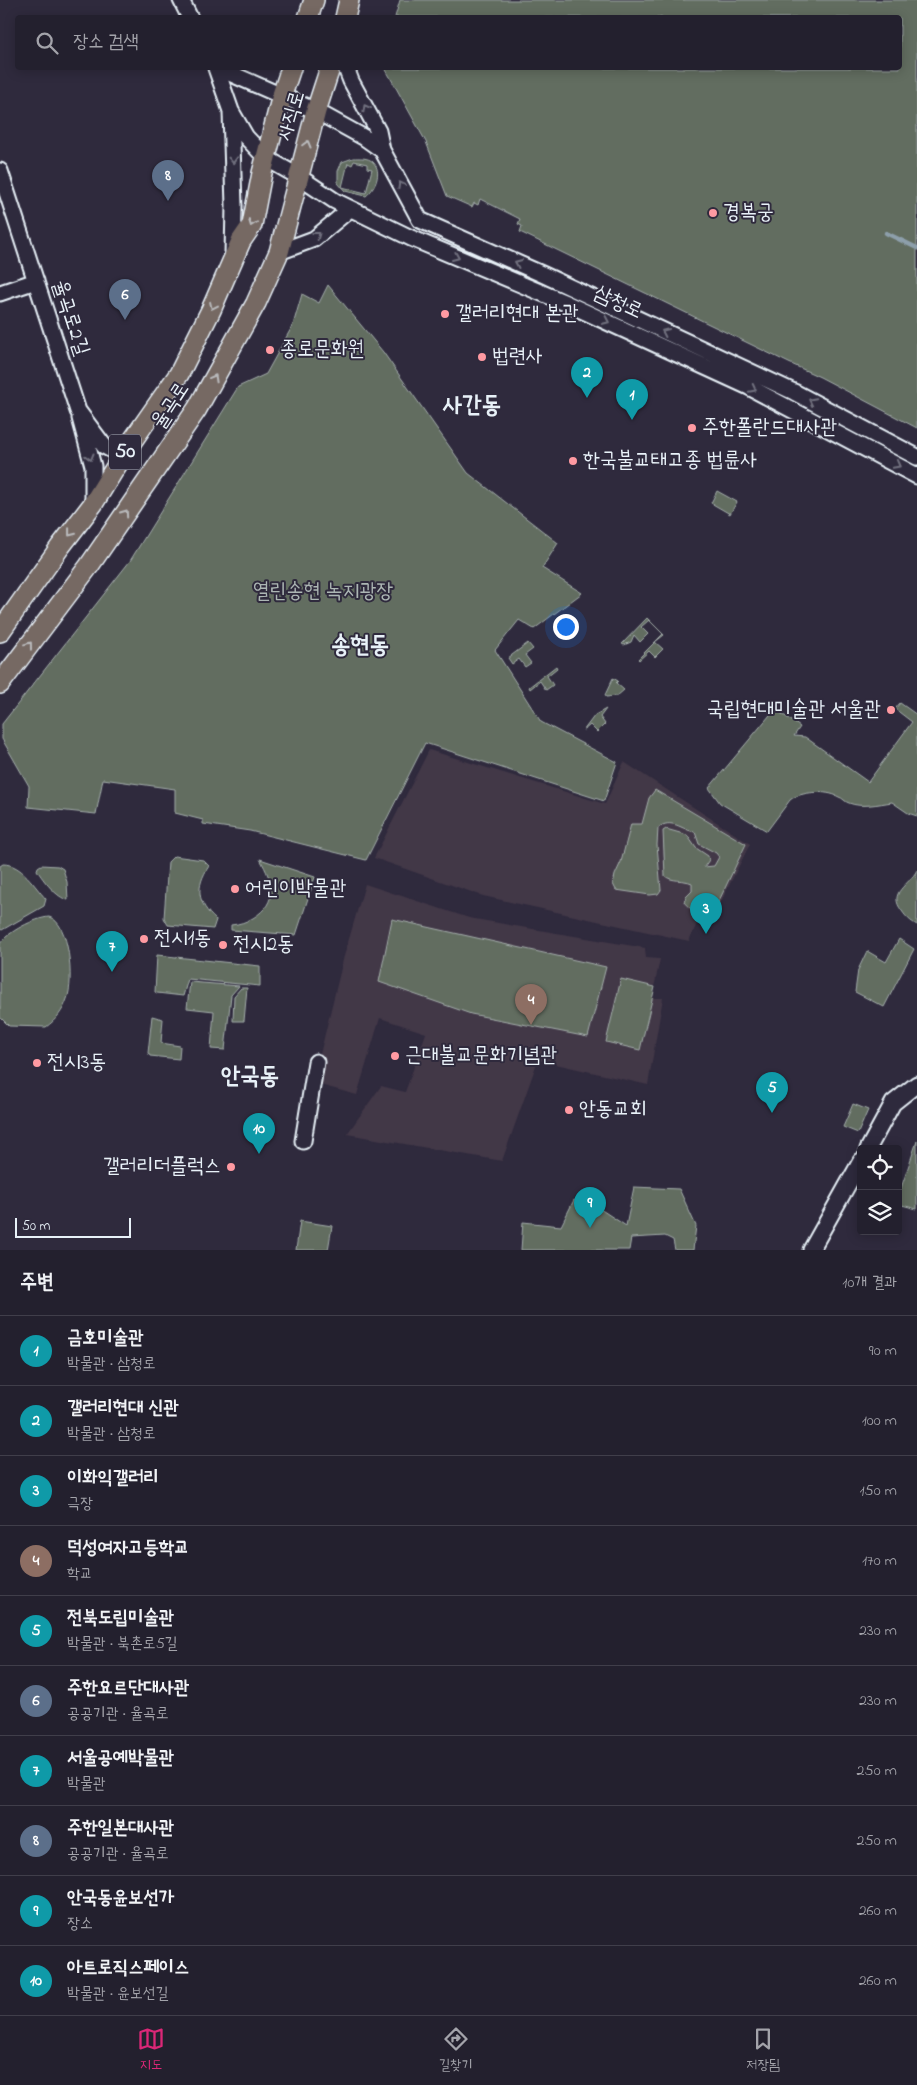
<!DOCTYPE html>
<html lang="ko">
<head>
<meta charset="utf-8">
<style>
	body { margin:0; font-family:"Indie Flower","Poor Story",sans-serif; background:#2f2d3a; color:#f1f3f6 }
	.controls { position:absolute; right:15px; bottom:15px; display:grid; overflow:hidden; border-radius:5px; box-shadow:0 2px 12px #0003 }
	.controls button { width:45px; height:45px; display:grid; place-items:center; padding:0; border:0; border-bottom:1px solid #403e4a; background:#23202e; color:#f1f3f6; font:25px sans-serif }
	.scale { position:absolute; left:15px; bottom:12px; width:116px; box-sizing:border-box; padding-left:5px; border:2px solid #e8f1f8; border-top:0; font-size:14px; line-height:18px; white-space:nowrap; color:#e8f1f8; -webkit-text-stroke:4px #2f2a3d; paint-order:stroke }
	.you { position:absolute; left:565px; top:626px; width:18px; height:18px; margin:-12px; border:4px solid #fff; border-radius:50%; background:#1a73e8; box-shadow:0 0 0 8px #1a73e833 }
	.badge { display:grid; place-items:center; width:32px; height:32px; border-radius:50%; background:#db2777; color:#fff; font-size:16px; font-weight:700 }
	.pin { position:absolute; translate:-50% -41px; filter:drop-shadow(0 1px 2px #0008) }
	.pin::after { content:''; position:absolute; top:26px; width:18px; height:15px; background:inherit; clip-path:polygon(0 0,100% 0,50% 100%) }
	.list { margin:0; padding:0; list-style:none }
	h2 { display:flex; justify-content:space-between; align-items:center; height:65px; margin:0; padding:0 20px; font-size:21px }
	h2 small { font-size:16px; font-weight:400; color:#a3a3aa }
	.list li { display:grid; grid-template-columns:32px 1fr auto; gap:15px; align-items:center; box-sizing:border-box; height:70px; padding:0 20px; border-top:1px solid #403e4a }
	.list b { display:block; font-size:19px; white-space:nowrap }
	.list p { margin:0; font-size:16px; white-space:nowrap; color:#a3a3aa }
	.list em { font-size:16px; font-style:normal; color:#a3a3aa }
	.icon { flex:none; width:28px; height:28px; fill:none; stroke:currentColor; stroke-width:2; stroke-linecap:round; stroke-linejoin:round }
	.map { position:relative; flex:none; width:917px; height:1250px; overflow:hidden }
	.search { position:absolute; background:#23202e; box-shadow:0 2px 12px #0003; left:15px; right:15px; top:15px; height:55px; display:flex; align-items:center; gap:12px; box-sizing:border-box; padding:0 18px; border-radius:5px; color:#a3a3aa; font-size:19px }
	.sheet { height:765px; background:#23202e }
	nav { display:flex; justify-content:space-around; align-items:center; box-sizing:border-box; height:70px; border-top:1px solid #403e4a; background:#23202e; font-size:14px; color:#a3a3aa }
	nav a { display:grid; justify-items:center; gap:2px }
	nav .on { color:#db2777 }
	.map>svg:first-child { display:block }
	.built { fill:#423747 }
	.green { fill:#626d61; stroke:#a5afac; fill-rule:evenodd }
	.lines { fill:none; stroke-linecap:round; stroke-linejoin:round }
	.stream { stroke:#8d9fab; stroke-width:4.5 }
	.minor-casing { stroke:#e8f1f8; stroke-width:19 }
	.major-casing { stroke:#e8f1f8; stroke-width:22 }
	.minor { stroke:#2f2a3d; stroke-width:15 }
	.major { stroke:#766964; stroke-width:19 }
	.oneway { stroke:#70707e }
	.oneway2 { stroke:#babbbd }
	.poi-dot { fill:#ff9aa2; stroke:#2f2a3d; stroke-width:2 }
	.labels { text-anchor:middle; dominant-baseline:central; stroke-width:4; stroke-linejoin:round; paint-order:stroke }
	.shield { fill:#2f2a3d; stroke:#b0b5c0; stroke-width:1 }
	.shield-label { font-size:20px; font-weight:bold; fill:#e8f1f8 }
	.street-label { font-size:21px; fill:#e8f1f8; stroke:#2f2a3d }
	.poi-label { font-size:21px; fill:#e8f1f8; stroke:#2f2a3d; text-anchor:start }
	.park-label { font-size:21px; fill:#acb6b4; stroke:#2f2a3d }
	.quarter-label { font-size:24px; font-weight:bold; fill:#e8f1f8; stroke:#2f2a3d }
</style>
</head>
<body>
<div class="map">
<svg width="917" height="1250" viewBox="0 0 917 1250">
	<rect width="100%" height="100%" fill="#2f2a3d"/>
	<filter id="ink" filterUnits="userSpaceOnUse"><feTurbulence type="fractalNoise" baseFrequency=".02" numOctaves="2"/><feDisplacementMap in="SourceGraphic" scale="10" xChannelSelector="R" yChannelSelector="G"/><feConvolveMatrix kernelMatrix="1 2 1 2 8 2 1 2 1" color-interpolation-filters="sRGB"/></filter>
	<g filter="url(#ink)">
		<path class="built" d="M429,750L605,804L624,762L750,844L717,910L705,906L689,941L483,896L374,858Z
			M365,884L469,918L645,948L646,958L660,959L652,998H663L648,1085L538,1060L502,1161L347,1134L381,1086L405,1092L426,1033L380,1018L357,1095L313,1083L344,956Z"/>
		<path class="green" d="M400,0H917V428L820,377L789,363L520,232L522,226L518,224L520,219L480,199L478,205L474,203L472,207L447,196L426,142L385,68H900V18L395,17Z
			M353,158C359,158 368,157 373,162C383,172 375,189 366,196L345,191L338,183V171L342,162ZM354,161L367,164V168L372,169L366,193L342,187L348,163L352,165Z
			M328,285L383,352L468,473L558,543L542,568L582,593L534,629L519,620L495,650L541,722L617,762L604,801L425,743L366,860L250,831L203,824V820L175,813V789L103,779L96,814L28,807L29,786L2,739V724L130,561L238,387L266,374L293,325L302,294L319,303Z
			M717,491L737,502L730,514L711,503Z
			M647,618L664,635L655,642L663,649L655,657L649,651L639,660L638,659L663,634L649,620L641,627L648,634L640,642L634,635L631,642L624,645L622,644Z
			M528,643L533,649L525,655L531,663L525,667L519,659L512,664L508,658Z
			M556,666L557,668L547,676L553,685L546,690L540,681L530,689L529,687Z
			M613,678L618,681L616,683L624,690L617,696L606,697L605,695Z
			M900,703L917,715V816L908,813L892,802C879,804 861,808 849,803C845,802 843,798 839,797C827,790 801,791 790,800L767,831L720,803L709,788L775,709L800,727L794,736L805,737L868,782L912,722L895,709Z
			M606,709L600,717L605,724L597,732L590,725L583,731L595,715Z
			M655,790L746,844L716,907L703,904L700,910C693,912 688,907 684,902L686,897L692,891V883C683,879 672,882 665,876L663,831L666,829L687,835L696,848L708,856L709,860L704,867L714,866L719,857L716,853L699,844L695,832C682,830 671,817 658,828L657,845L661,890L658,894L650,895L616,890L613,884L615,875L621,862L631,824H642L649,798Z
			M174,856L203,860L209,866C195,887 197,903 216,920L213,929L168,925L164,918L168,862Z
			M260,859L315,877L296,935L231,930V925C240,924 246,922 253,918C279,902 273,882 260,859Z
			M3,864C22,864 34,886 46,899L44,906L2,930L0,929V866Z
			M41,865L58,866L63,869L67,882L68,900C57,898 43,880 37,870L38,867Z
			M917,870V925C910,921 906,917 902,911C887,892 909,886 917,870Z
			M49,917C70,922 74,982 67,999C63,1011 56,1020 46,1027L9,1026L0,1017V944C7,932 35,918 49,917Z
			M392,919L606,967L588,1037L471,1014L379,982Z
			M899,939L914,949L884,1007L855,992L858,970L867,951L886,962Z
			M157,955L260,966V986L188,979L183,996L157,993L155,992Z
			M621,979L655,987L640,1050L606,1042Z
			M190,982L239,986L231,995L225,1050L211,1049L214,1011L187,1008Z
			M241,988H247L244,1021H233L234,996Z
			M152,1016L163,1019L161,1043L180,1046L179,1059L150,1056L148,1053Z
			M853,1104L868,1110L858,1133L843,1127Z
			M917,1141V1209L898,1204V1197Z
			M634,1187L679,1189L696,1226L693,1250H675L673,1240L665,1236L631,1238L629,1250H521L523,1222L561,1226L574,1200L588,1206L594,1205L626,1226Z
			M300,1221L332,1226L328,1250H296Z"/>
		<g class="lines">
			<path class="stream" d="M886,233L917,248"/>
			<defs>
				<path id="minor" d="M181,0L190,18
					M216,68L231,111L246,137L266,158L299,177L335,201L411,238L568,304L749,387L917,476
					M218,68L316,111L365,138L382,150
					M346,68L351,81L378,131L382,150L420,220L544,275L794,392L917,457
					M231,112L234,206L233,254
					M0,171L78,411L104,446L115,452L128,447
					M279,252L314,239L350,209
					M0,293L36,281
					M80,418L93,466V504
					M303,1141L316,1062
					M868,1149L893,1103L917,1084
					M811,1250L861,1161"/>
				<path id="major" d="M308,18L314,0
					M345,18L349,0
					M0,632L60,547L93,504L128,447L179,374L211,310L241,241L252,225L262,173L282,95L291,68
					M0,684L89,566L197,409L256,303L279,252L316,111L330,68"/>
			</defs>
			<use href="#minor" class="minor-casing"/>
			<use href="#major" class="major-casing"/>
			<use href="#minor" class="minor"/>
			<use href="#major" class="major"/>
		</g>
		<defs><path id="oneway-chevron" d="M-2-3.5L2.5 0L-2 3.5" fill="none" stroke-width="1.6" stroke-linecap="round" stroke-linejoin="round" transform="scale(1.25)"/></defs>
		<g class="oneway">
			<use href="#oneway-chevron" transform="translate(366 108) rotate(-119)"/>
			<use href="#oneway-chevron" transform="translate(233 160) rotate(88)"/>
			<use href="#oneway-chevron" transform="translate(401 185) rotate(-119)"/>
			<use href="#oneway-chevron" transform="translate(317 235) rotate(-37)"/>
			<use href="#oneway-chevron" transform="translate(456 257) rotate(23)"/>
			<use href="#oneway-chevron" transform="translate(518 263) rotate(-156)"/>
			<use href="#oneway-chevron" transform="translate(606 321) rotate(25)"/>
			<use href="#oneway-chevron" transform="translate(665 332) rotate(-155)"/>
			<use href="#oneway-chevron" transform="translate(753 389) rotate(27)"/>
			<use href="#oneway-chevron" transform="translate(812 401) rotate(-153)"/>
			<use href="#oneway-chevron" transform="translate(90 457) rotate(75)"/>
			<use href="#oneway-chevron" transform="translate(897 465) rotate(28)"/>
		</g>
		<g class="oneway2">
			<use href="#oneway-chevron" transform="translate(307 144) rotate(-75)"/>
			<use href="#oneway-chevron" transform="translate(252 223) rotate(111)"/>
			<use href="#oneway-chevron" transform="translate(213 306) rotate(115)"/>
			<use href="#oneway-chevron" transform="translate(214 378) rotate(-61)"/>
			<use href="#oneway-chevron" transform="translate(125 513) rotate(-55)"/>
			<use href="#oneway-chevron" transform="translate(71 533) rotate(128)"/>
			<use href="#oneway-chevron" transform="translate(29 645) rotate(-53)"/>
		</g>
	</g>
	<g class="poi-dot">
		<circle cx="713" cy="213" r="5"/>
		<circle cx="445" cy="314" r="5"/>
		<circle cx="270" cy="350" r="5"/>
		<circle cx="482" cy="357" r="5"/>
		<circle cx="692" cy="428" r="5"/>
		<circle cx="573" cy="461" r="5"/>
		<circle cx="891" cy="710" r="5"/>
		<circle cx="235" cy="889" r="5"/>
		<circle cx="144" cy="939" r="5"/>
		<circle cx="223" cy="945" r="5"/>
		<circle cx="395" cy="1056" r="5"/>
		<circle cx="37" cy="1063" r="5"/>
		<circle cx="569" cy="1110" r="5"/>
		<circle cx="231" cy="1167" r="5"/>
	</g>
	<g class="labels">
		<rect class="shield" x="109" y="434.5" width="32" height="35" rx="4"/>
		<g class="shield-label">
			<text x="125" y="452">50</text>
		</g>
		<g class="street-label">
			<text transform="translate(292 116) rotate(-74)">사직로</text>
			<text transform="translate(618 303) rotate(25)">삼청로</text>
			<text transform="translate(70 318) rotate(72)">율곡로2길</text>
			<text transform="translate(171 406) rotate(-57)">율곡로</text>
		</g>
		<g class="poi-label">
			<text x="723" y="213">경복궁</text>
			<text x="455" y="314">갤러리현대 본관</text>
			<text x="280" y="350">종로문화원</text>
			<text x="492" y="357">법련사</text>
			<text x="702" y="428">주한폴란드대사관</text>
			<text x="583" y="461">한국불교태고종 법륜사</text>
			<text x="881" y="710" text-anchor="end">국립현대미술관 서울관</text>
			<text x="245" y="889">어린이박물관</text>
			<text x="154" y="939">전시1동</text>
			<text x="233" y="945">전시2동</text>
			<text x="405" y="1056">근대불교문화기념관</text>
			<text x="47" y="1063">전시3동</text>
			<text x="579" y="1110">안동교회</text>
			<text x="221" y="1167" text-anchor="end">갤러리더플럭스</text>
		</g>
		<g class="park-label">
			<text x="323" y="592">열린송현 녹지광장</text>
		</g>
		<g class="quarter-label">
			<text x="472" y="406">사간동</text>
			<text x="360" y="646">송현동</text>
			<text x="250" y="1077">안국동</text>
		</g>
	</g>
</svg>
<div class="controls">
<button><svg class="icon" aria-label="locate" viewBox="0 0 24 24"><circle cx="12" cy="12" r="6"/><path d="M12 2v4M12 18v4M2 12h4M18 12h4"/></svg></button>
<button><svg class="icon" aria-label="layers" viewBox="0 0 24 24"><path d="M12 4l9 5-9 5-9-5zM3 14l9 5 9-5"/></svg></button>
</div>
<div class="scale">50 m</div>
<div class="you"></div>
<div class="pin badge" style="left:632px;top:420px;background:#0f9aa8">1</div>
<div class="pin badge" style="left:587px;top:398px;background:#0f9aa8">2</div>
<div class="pin badge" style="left:706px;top:934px;background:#0f9aa8">3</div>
<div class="pin badge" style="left:531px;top:1025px;background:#8d6e63">4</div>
<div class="pin badge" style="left:772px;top:1113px;background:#0f9aa8">5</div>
<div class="pin badge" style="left:125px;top:320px;background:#5c6f8a">6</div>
<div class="pin badge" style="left:112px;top:972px;background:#0f9aa8">7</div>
<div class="pin badge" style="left:168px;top:201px;background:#5c6f8a">8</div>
<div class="pin badge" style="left:590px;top:1228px;background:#0f9aa8">9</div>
<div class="pin badge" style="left:259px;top:1154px;background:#0f9aa8">10</div>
<div class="search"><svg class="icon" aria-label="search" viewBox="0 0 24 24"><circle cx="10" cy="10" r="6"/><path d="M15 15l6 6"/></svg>장소 검색</div>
</div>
<section class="sheet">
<h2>주변<small>10개 결과</small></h2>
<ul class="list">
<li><span class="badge" style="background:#0f9aa8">1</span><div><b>금호미술관</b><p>박물관 · 삼청로</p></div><em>90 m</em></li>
<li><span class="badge" style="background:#0f9aa8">2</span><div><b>갤러리현대 신관</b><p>박물관 · 삼청로</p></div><em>100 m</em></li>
<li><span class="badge" style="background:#0f9aa8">3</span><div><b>이화익갤러리</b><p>극장</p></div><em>150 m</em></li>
<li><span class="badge" style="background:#8d6e63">4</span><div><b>덕성여자고등학교</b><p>학교</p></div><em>170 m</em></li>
<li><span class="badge" style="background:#0f9aa8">5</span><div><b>전북도립미술관</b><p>박물관 · 북촌로5길</p></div><em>230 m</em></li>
<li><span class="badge" style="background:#5c6f8a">6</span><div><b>주한요르단대사관</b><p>공공기관 · 율곡로</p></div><em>230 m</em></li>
<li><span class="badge" style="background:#0f9aa8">7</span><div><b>서울공예박물관</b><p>박물관</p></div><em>250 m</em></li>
<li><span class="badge" style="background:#5c6f8a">8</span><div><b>주한일본대사관</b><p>공공기관 · 율곡로</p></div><em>250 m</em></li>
<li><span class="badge" style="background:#0f9aa8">9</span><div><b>안국동윤보선가</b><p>장소</p></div><em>260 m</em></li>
<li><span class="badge" style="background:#0f9aa8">10</span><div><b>아트로직스페이스</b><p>박물관 · 윤보선길</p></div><em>260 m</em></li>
</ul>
</section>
<nav>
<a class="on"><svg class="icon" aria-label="map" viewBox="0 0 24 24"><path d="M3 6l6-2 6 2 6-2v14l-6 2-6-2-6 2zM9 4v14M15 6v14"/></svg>지도</a>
<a><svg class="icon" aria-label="directions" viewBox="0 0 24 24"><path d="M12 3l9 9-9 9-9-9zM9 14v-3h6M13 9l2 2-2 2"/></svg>길찾기</a>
<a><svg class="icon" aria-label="saved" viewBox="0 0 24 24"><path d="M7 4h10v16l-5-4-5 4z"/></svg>저장됨</a>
</nav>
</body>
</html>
